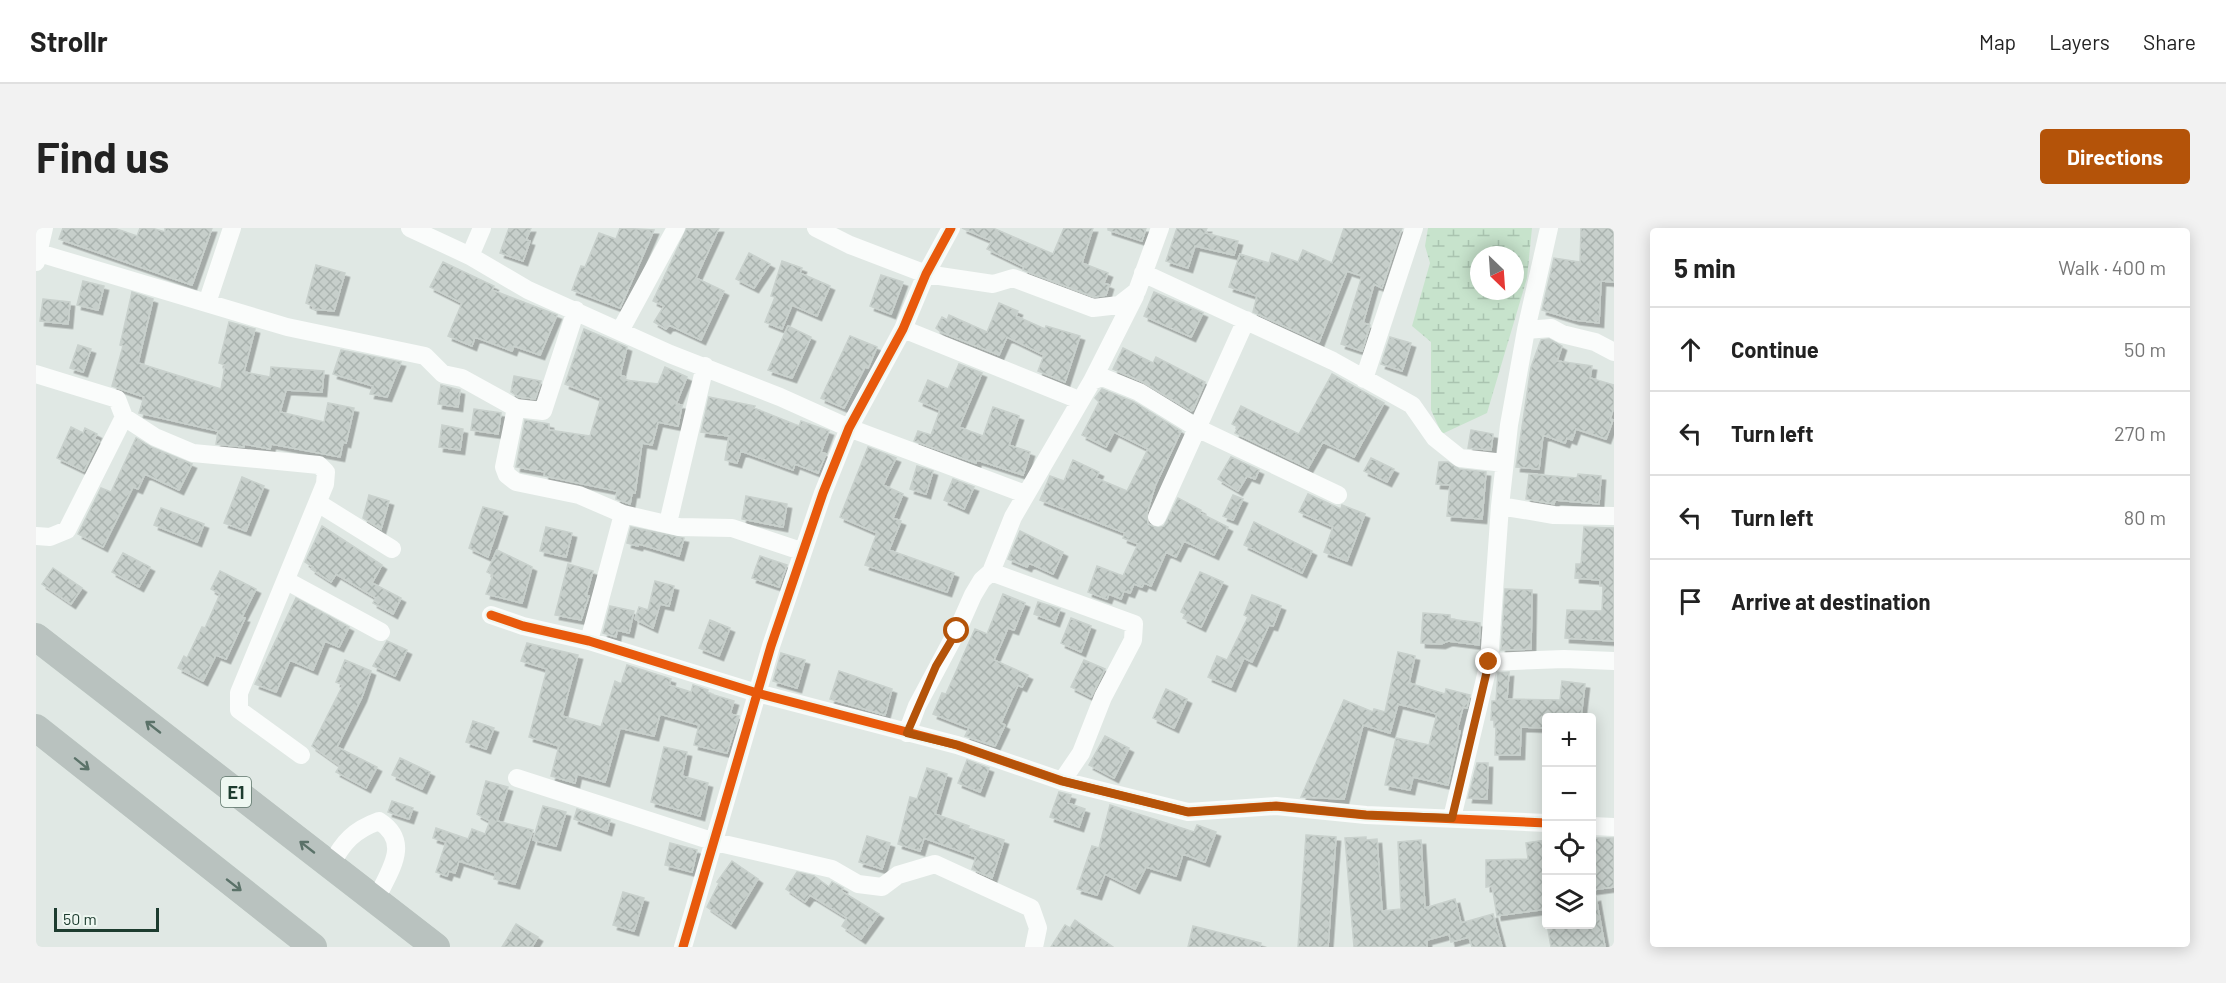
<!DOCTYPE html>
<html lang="en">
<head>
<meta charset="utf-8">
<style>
	body { margin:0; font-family:Barlow,sans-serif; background:#f2f2f2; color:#222 }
	.controls { position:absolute; right:18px; bottom:18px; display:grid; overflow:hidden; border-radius:6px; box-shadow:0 3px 15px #0003 }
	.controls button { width:54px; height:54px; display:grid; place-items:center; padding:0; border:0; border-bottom:2px solid #e0e0e0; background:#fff; color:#222; font:30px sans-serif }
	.compass { position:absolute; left:1434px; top:18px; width:54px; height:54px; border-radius:50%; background:#fff; box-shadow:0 3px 15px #0003; rotate:155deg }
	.scale { position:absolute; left:18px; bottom:15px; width:105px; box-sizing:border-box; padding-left:6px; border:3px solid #1d3c2f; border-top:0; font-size:16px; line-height:21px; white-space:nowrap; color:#1d3c2f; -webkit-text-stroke:4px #eef7f1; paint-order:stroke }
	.stop { position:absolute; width:18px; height:18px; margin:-14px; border:4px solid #b45309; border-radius:50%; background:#fff }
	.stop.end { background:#b45309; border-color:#fff; box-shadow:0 2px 6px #0008 }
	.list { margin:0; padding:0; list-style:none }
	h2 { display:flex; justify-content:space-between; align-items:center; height:78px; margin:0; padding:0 24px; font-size:26px }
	h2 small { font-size:20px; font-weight:400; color:#767676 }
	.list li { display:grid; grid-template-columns:39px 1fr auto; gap:18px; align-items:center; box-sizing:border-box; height:84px; padding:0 24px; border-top:2px solid #e0e0e0 }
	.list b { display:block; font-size:22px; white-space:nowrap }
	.list em { font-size:20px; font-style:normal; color:#767676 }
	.icon { flex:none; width:33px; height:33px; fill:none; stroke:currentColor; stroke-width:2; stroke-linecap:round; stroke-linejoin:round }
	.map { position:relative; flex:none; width:1578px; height:719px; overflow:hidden; border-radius:6px }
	header { display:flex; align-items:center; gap:36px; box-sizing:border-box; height:84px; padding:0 30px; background:#fff; border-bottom:2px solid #e0e0e0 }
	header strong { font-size:28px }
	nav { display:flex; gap:33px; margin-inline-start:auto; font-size:21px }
	.intro { display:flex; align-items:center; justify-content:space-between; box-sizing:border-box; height:144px; padding:0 36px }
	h1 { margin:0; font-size:42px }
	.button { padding:15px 27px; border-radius:6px; background:#b45309; color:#fff; font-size:21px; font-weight:700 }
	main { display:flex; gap:36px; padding:0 36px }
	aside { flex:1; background:#fff; border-radius:6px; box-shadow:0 3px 15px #0003 }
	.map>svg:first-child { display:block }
	.wetland { fill:url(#wetland-marsh); fill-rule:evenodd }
	.building { fill:url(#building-cross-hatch); stroke:#c9d1cd; stroke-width:1.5; filter:url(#shadow) }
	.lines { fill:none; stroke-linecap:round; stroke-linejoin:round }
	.highway-casing { stroke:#bac5c0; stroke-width:28 }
	.minor { stroke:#fafcfb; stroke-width:18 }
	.highway { stroke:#b9c2bf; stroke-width:27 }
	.cycleway-casing { stroke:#eef7f1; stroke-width:13 }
	.cycleway { stroke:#e8590c; stroke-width:9 }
	.oneway { stroke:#5b7269 }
	.route { stroke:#b45309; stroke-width:8 }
	.labels { text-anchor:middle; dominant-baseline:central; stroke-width:4.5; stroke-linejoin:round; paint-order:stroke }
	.shield { fill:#eef7f1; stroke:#5c7469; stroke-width:1.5 }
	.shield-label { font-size:18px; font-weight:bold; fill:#1d3c2f }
</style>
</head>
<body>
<header>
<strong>Strollr</strong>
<nav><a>Map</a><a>Layers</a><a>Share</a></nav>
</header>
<div class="intro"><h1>Find us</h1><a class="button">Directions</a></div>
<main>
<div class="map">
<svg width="1578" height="719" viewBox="0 0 1578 719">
	<defs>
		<pattern id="wetland-marsh" width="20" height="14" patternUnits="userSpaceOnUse" patternTransform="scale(1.5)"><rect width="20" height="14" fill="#c7e3cc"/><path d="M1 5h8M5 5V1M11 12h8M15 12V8" fill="none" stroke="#aac4b0"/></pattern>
		<pattern id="building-cross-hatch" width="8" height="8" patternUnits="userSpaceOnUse" patternTransform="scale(1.5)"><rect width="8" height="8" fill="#c7cfcb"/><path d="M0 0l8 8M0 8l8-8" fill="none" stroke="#aab3af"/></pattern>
		<filter id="shadow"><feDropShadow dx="4.5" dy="4.5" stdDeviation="0" flood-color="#0004"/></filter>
	</defs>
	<rect width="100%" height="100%" fill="#e0e8e4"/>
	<path class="wetland" d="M1392,0H1496L1491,50L1451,185L1406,206L1395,182V114L1376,98L1394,35L1389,18ZM1443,27H1479V63H1443Z"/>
	<path class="building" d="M27,0H78L101,8L104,0H116L129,4V0H176L156,57L23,11Z
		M473,0H495L490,12L494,13L487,33L464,25Z
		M584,0L618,2L584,80L536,62L545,38L549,39L563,5L580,11Z
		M651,0H683L660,50L688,63L665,112L633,97L630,101L618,94L628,78L617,73Z
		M926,0H957L1017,26L1028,0H1057L1046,35L1072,45L1068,55L1073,57L1070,67L1058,69L987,42L988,39L951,21L956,13Z
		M1072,0H1110L1106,13L1072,2Z
		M1141,0H1171L1169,5L1202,13L1198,27L1159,18L1152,40L1130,33Z
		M1308,0H1366L1346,60L1338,56L1327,95L1334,97L1326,123L1305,116L1326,48L1311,43L1283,114L1217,84L1221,68L1193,59L1204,26L1233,35L1236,25L1262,34L1267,22L1296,35Z
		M1545,0H1578V54L1565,53L1563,95L1539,92L1506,82L1518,30L1544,34Z
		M713,25L734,36L718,60L700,51Z
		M746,33L766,40L764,45L794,58L781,88L756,77L746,101L729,94L739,69L735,68Z
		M407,34L458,58L456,62L521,87L504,127L478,118L476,123L439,109L436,118L412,108L426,75L394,59Z
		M280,37L309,45L298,83L277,81V78L270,75Z
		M845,47L867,54L855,86L834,78Z
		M47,53L68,58L62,82L41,77Z
		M96,64L117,71L102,135L185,161L189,137L183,135L193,94L219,101L208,144L234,149L235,139L288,143L286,164L250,162L244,184L288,194L292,175L318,180L310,215L307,214L304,229L235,216L234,221L208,216V219L180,216L182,203L103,185L108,169L76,158L87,118L84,117Z
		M1118,64L1167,85L1155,109L1108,88Z
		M7,71L34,74L32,96L4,93Z
		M963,75L982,83L980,88L1009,101L1010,98L1044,108L1029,154L1002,143L1008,127L971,109L963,127L905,104L900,100L906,89L911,92L913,87L951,104Z
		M752,98L775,109L756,150L732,142Z
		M548,101L591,119L584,147L590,149L589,152L622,156L629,139L651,149L640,176L646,177L642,198L622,194L616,217L606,215L599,265H596L594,276L580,271L581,263L508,248L509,244L480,239L489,192L513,196V202L554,208L565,170L529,156Z
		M814,108L841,119L832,140L829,139L808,180L785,170Z
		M1354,109L1375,115L1366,143L1345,136Z
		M1513,111L1526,118L1521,133L1556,138L1554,150L1578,157V179L1574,191L1577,192L1570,211L1540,201L1536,212L1531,210L1529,215L1507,207L1503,241L1480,239L1495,139L1505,112Z
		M42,117L55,121L47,144L34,140Z
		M1087,120L1117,135L1120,129L1169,154L1157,182L1155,183L1107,154L1077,141Z
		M305,122L365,134L351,169L334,166L337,158L297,146Z
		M923,136L946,145L923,199L947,208L957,179L983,188L973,217L994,224L987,247L941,232L940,235L878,213L882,203L895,207L904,182L883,173L892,152L912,161Z
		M1296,146L1348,175L1318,229L1287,214L1272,240L1199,205L1202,199L1196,196L1205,178L1263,206Z
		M478,148L505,153L499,171L483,169L475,164Z
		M405,157L424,162L422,179L402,176Z
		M1066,161L1098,174L1145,203L1119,258L1111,285L1112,296L1122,300L1128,298L1142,270L1165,282L1164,285L1192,299L1178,327L1148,313L1140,329L1130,324L1115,358L1108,355L1106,359L1098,356L1094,365L1088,363L1085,371L1073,366L1071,371L1052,364L1061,338L1087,348L1102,316L1087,310L1089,305L1004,272L1014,248L1028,253L1037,232L1063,244L1060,250L1091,263L1112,221L1078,204L1070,219L1046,207L1063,174L1059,170Z
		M673,169L719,178L718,180L763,198L765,193L793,203L785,224L790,226L782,245L759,236L757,242L705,223L701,235L689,232L693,208L665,204Z
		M438,181L465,185L462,206L435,202Z
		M406,197L427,201L424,222L403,219Z
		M35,199L47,205L49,200L61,206L58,211L63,213L48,243L21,230Z
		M1435,202L1457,206L1455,222L1432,220Z
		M100,210L115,219L156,236L143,262L109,246L102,261L97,259L67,319L42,306L65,260L75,264Z
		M832,219L860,230L847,257L867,266L857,290L865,293L853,322L918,345L911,364L829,337L841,305L804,289Z
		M1195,229L1223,242L1219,251L1211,248L1202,263L1182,251Z
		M1335,230L1358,241L1351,254L1328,243Z
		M1403,234H1412L1423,241L1450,244L1446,291L1411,288L1414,257L1400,256Z
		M881,238L897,243L890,266L874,261Z
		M1493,246L1541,250L1542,246L1565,248L1563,276L1519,272L1518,276L1490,271Z
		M206,249L228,258L210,303L188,295Z
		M917,251L938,259L928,281L908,272Z
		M1272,266L1305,281L1306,277L1329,286L1311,333L1288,324L1297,299L1263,284Z
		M333,267L353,273L345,301L327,290Z
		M1197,267L1207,271L1197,292L1187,288Z
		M710,268L751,276L747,299L706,291Z
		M447,279L467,284L452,329L433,320Z
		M125,280L168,296L161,314L118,297Z
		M1218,294L1276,323L1266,345L1208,317Z
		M286,298L346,337L336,355L365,370L357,386L337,375L340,370L300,346L295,354L275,341L277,339L269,334Z
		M510,299L536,305L530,329L504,323Z
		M595,299L648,310L643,328L603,316L602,318L591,315Z
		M1548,299L1578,300V413L1529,410L1531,382L1566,383L1567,358H1564V352L1539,350L1540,336H1545Z
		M984,303L1027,324L1017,346L993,335L991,339L972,331Z
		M461,322L496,339L486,375L450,366L457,347L451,344Z
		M87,325L114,339L103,359L76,344Z
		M724,328L751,337L743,359L716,350Z
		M532,336L557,343L550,368H553L545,392L519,387Z
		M17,340L46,360L35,376L6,356Z
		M184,343L220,361L206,389L209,390L190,431L180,427L167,453L142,440L148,428L151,430L166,399L169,400L184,366L175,361Z
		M1164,344L1187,354L1165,399L1147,390L1149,386L1145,384Z
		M619,353L638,358L633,378L624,376L617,400L599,391L603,379L612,382Z
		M1469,361L1496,362L1495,421L1465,422Z
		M967,366L989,375L978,402L972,400L958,432L992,447L986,459L982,457L965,495L969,497L959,518L929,508L933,500L897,486L906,465L910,466L939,401L951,406Z
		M1216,367L1245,378L1237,398L1233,397L1216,434L1208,430L1195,459L1172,449L1181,428L1191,432L1212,389L1208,387Z
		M260,370L313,399L303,419L289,413L277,442L254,432L240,464L219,456Z
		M1002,374L1024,381L1019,394L998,386Z
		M574,378L598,383L593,405L581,402L580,409L567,405Z
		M1387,385L1414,387V391L1444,395L1443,417L1412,413L1405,416L1385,415Z
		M1035,390L1055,398L1045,424L1025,415Z
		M674,392L694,400L683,428L663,420Z
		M351,413L371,422L359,448L337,438Z
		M491,415L542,427L526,488L565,499L579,453L585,456L591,437L635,451L633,457L655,464L657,457L672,462L671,465L698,473L694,486L703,488L691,525L658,517L663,497L624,486L618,508L584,500L569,554L541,546L539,555L515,548L523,518L493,509L511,441L485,433Z
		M1362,424L1379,428L1373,455L1409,466L1410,461L1434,467L1431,480L1427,479L1421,502L1424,503L1412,557L1377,549L1374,562L1349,557L1360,510L1393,517L1401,486L1362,476L1354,505L1327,497L1308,571L1265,569L1308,472L1337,484L1338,481L1349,484Z
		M745,425L769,432L761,460L737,453Z
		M309,432L335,443L326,469L301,519L341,539L330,560L300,544L304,538L276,518L307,457L300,454Z
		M1048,432L1069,441L1055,469L1035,459Z
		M803,443L856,461L849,487L794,471Z
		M1473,444L1471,471L1524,472L1526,453L1549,456L1545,489H1510V500L1485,499L1484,527H1459L1460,499H1458V492H1455L1456,473H1460L1462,445Z
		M1130,461L1151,471L1138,500L1117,490Z
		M437,493L458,500L450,521L430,514Z
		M1069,508L1093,520L1078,550L1053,537Z
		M628,519L651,524L646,548L672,555L664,588L615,574Z
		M364,530L394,544L386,561L356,547Z
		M931,532L953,540L944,564L922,555Z
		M1441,535H1452L1451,571L1432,570Z
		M891,540L911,546L899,586L933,598L932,600L968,612L956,650L936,641L940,629L888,610L884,623L862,616L874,569L881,571Z
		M450,553L472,559L461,593L497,602L479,656L458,651L460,645L423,633L419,645L413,643L411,648L400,644L410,614L397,610L400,600L432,611L436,601L449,606L454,593L441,586Z
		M1023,564L1035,567L1032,575L1049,581L1043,599L1014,589Z
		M356,573L377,580L373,591L352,584Z
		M1074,577L1158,604L1161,597L1180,604L1169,634L1147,626L1140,648L1110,639L1099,661L1069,646L1061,667L1041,661L1056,618L1063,620Z
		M507,578L530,584L520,618L497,612Z
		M541,581L574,592L571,603L538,591Z
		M1270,607L1300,609L1292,719H1262Z
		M831,608L854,615L846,641L823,634Z
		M1330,609V612L1341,611L1346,683L1365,681L1362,614L1385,612L1389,680L1419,671L1425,695L1457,686L1466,719H1436L1433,709L1415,714L1413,706L1391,712V719H1318L1309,610Z
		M1556,610H1578V659L1556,662Z
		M1510,612V681L1461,688L1456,658L1450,659V632L1492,631L1490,615Z
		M634,615L661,622L656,644L629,637Z
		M696,633L722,651L695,696L671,679L683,655L681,654Z
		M761,644L778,648L793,659L796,654L807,660L805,663L843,686L825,711L806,698L811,690L774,667L769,674L750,661Z
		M587,664L608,670L598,703L577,697Z
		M1560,669L1569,719H1515L1511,696H1556V670Z
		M1039,692L1077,719H1015L1029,697L1034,700Z
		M480,696L502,709L496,719H466Z
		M1157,698L1225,715L1224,719H1152Z"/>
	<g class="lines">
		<defs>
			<path id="highway" d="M0,409L400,719
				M0,500L277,719"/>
		</defs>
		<use href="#highway" class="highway-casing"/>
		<path class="minor" d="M374,0L434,28L492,62L634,126L744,169L813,200L989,266
			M780,0L814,17L890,46L957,56L977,50L1057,80L1083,77L1101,63L1124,0
			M0,24L251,99L389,128L407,146L426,150L480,180
			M434,28L446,0
			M0,34L8,0
			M1107,45L1297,133L1376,177L1399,210L1424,230L1468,235
			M171,75L196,0
			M540,82L507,183L480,180L468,239L471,247L480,254L543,267L587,286L643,299L696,300L765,323
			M867,101L1043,172
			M1490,102L1513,0
			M584,103L640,0
			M0,146L81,171L88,189L119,209L157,225L283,237L290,244L289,256L203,465V482L265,527
			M1328,151L1378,0
			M1056,153L1099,68
			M282,275L356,321
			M1464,278L1518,287L1578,288
			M1121,289L1210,92
			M632,295L669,138
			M0,308L14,309L31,302L88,189
			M955,344L1098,396L1097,412L1067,469L1045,525L1026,553
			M251,353L345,404
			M455,387L487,398L553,413L721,465L921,517L1026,553L1152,584L1240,578L1330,587L1510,595
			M553,413L587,286
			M1453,434L1528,431L1578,433
			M871,505L881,478L921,403L937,367L946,352L955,344L977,289L1056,153L1066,149L1103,164L1163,201L1302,267
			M481,550L679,614L796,641L822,656L846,659L862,647L899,636L995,680L1002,700L998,719
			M1416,590L1453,434L1464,278L1473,197L1490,102L1515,100L1526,106L1559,114L1578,124
			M1556,598L1578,599
			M295,637C307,614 318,602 343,593C377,615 352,644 340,672
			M647,719L735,418L787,265L813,200L867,101L890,46L915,0"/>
		<use href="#highway" class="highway"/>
		<defs>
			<path id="cycleway" d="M455,387L487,398L553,413L721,465L921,517L1026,553L1152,584L1240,578L1330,587L1510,595
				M647,719L735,418L787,265L813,200L867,101L890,46L915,0"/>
		</defs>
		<use href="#cycleway" class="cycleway-casing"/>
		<use href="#cycleway" class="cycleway"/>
	</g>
	<defs><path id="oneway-shaft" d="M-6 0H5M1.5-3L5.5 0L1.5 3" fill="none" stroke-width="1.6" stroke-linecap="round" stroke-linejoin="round" transform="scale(1.5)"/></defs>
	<g class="oneway">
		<use href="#oneway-shaft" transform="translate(117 499) rotate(-142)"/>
		<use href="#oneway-shaft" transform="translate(46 536) rotate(39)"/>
		<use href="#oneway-shaft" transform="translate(271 619) rotate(-142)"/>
		<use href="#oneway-shaft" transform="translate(198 657) rotate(38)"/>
	</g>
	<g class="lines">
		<path class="route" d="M921,403L900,438L871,505L921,517L1026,553L1152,584L1240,578L1330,587L1416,590L1453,434"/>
	</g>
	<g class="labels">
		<rect class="shield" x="185" y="549" width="30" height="30" rx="4.5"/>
		<g class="shield-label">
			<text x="200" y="564">E1</text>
		</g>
	</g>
</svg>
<div class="controls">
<button>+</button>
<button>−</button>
<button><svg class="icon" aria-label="locate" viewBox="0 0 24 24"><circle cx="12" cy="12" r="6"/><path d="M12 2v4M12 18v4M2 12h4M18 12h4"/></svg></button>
<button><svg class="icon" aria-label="layers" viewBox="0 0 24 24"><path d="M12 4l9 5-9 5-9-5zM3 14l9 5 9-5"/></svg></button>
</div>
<svg class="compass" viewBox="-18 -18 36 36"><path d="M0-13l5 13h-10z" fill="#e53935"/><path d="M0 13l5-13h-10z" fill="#767676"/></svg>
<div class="scale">50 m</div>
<div class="stop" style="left:921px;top:403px"></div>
<div class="stop end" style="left:1453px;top:434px"></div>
</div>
<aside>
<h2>5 min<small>Walk · 400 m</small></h2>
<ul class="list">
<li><svg class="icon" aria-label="ahead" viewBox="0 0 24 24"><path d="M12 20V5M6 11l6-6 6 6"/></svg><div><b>Continue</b></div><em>50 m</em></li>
<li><svg class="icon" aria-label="left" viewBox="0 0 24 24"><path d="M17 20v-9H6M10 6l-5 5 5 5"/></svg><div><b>Turn left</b></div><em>270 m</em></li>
<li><svg class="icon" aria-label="left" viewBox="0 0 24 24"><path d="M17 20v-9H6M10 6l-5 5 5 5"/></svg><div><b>Turn left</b></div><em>80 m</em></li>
<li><svg class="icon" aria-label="arrive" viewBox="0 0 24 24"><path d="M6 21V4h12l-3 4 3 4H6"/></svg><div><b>Arrive at destination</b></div></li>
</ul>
</aside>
</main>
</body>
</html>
